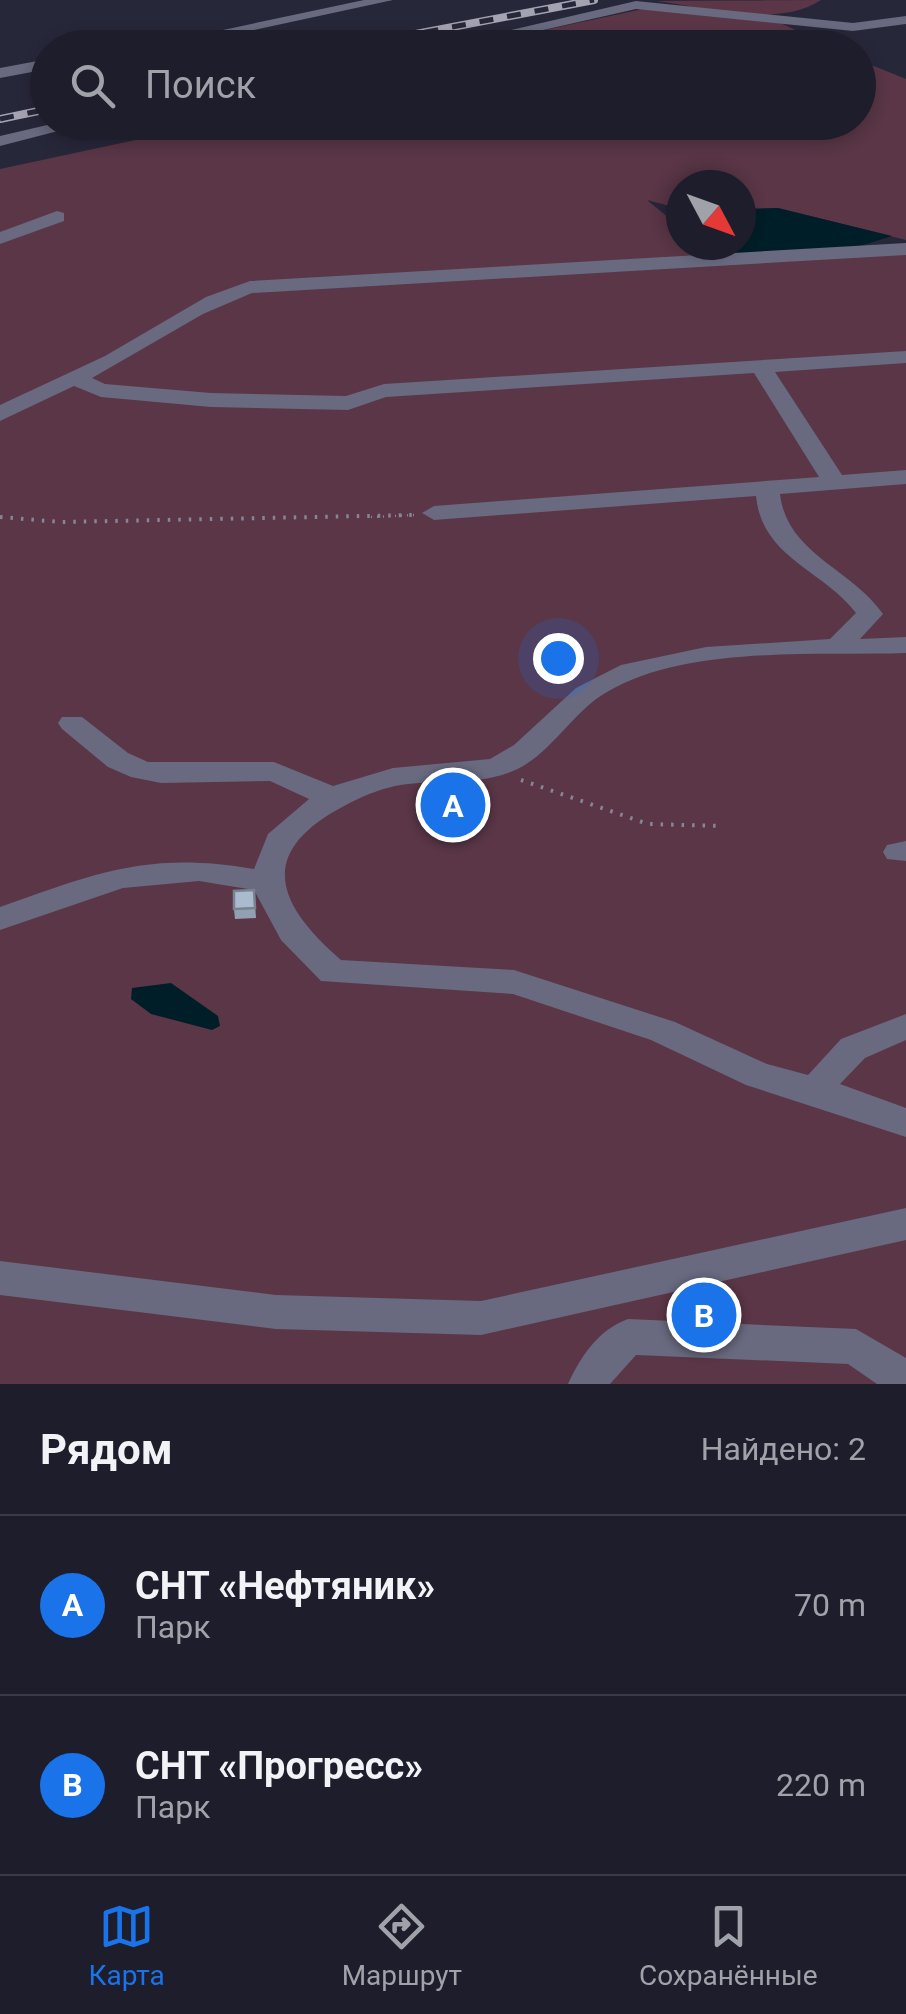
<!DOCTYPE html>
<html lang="ru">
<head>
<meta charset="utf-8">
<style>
	body { margin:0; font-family:Roboto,sans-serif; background:#2a2a38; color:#f1f3f6 }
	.compass { position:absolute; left:666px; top:170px; width:90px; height:90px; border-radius:50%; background:#1d1d2c; box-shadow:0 5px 15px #0003; rotate:131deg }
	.you { position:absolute; left:558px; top:658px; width:35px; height:35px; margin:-25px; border:8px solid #fff; border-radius:50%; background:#1a73e8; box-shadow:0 0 0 15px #1a73e833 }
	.badge { display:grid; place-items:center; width:65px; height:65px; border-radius:50%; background:#1a73e8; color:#fff; font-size:32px; font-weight:700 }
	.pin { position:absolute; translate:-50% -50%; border:5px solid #fff; box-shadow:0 2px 10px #0006 }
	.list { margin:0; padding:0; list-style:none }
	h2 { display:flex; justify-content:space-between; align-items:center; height:130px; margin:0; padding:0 40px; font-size:42px }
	h2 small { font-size:32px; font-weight:400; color:#a0a2a9 }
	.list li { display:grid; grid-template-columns:65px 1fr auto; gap:30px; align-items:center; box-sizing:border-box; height:180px; padding:0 40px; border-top:2px solid #3b3b48 }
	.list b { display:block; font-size:38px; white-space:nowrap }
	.list p { margin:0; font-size:32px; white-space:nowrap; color:#a0a2a9 }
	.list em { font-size:32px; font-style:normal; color:#a0a2a9 }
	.icon { flex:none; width:55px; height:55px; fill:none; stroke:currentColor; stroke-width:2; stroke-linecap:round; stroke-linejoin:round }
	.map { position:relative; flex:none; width:906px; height:1384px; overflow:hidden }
	.search { position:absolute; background:#1d1d2c; box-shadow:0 5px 15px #0003; left:30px; right:30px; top:30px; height:110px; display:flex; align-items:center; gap:25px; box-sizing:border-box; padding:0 35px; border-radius:55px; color:#a0a2a9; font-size:38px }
	.sheet { height:490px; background:#1d1d2c }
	nav { display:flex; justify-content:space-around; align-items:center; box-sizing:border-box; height:140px; border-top:2px solid #3b3b48; background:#1d1d2c; font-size:28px; color:#a0a2a9 }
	nav a { display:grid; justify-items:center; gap:5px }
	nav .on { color:#1a73e8 }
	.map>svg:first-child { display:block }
	.green { fill:#5a3647 }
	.water { fill:#001e27 }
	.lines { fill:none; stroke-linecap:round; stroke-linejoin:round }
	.path-far1 { stroke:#868696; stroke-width:2.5; stroke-dasharray:1 5; stroke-linecap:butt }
	.path { stroke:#868696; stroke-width:4; stroke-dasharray:2.5 8; stroke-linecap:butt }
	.minor { fill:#69697f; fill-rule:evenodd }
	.rail-casing { stroke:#a3a3b2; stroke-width:8 }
	.rail { stroke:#27273a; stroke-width:5; stroke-dasharray:14; stroke-linecap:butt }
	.wall { fill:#92a1b2 }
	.building { fill:#aabbcf; stroke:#778391; stroke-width:2.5 }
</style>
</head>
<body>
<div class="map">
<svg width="906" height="1384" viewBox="0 0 906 1384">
	<rect width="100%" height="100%" fill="#27273a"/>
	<path class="green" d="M821,0C776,29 706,7 657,1Z
		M643,9L774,20L832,47L460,48Z
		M859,60L906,79V240L778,208L741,209V185H681V209L647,200L681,228V245H702L722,261L906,247V1384H0V169L215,123L858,122Z"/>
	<path class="water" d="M778,208L892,236L860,246L730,258L719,245H741V209Z
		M171,983L218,1016L220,1026L212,1030L151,1014L131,999L132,988Z"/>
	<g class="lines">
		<path class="path-far1" d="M371,517L414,515"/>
		<path class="path" d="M0,517L61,522L414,515
			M521,780L648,824L723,826"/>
		<path class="minor" d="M364,0H393L170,48H138Z
			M636,1L853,23L906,16V24L853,31L636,9L464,48H434Z
			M48,59V69L0,78V68Z
			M60,122H93L0,146V136Z
			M57,211L64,213V221L0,244V232Z
			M906,243V255L252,293L203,314L92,378L105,384L211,393L346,396L384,384L906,351V363L775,372L842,475L906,470V484L780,494C787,554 851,568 883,614L860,639L906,637V653C816,656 687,645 607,692C570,713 549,759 508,773C471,786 432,779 395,786C377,790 361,797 346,805C257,851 274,902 341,960L514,970L675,1022L767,1064L808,1075L841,1039L906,1014V1040L865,1058L840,1084L906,1108V1137L746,1085L651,1040L513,994L321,981L281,940L254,890L199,881L123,888L0,930V907C97,873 148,851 254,869L268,834L309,799L270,781L161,783L131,777L108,767L62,729L58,723L62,717H82L128,753L148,762H274L333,786L393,768L490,759L514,745L576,688L621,665L706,647L830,639L856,613C822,569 762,558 756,496L434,520L422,513L434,506L819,477L754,373L386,397L348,410L211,407L101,397L74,386L0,421V405L105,356L206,297L250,281Z
			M906,841V861L887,859L883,852L887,845Z
			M906,1208V1240L481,1335L276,1329L0,1295V1261L276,1295L481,1301Z
			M628,1319L856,1329L906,1358V1384H877L848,1364L636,1355L610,1384H568C581,1356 598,1330 628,1319Z"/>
		<defs>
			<path id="rail" d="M342,48L594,0
				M0,119L48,109"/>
		</defs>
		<use href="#rail" class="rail-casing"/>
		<use href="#rail" class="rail"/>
	</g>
	<path class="wall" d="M254,890L256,918L235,919L234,909Z"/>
	<path class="building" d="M254,890L255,908L234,909V891Z"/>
</svg>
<svg class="compass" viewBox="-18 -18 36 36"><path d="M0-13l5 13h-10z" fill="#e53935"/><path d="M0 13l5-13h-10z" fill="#a0a2a9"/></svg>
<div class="you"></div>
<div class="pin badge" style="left:453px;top:805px">A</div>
<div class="pin badge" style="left:704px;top:1315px">B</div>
<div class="search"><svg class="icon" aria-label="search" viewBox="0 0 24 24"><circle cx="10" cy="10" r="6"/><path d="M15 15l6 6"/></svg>Поиск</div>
</div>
<section class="sheet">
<h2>Рядом<small>Найдено: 2</small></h2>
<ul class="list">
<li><span class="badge">A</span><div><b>СНТ «Нефтяник»</b><p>Парк</p></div><em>70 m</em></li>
<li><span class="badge">B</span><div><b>СНТ «Прогресс»</b><p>Парк</p></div><em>220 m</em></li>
</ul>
</section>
<nav>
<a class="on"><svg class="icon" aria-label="map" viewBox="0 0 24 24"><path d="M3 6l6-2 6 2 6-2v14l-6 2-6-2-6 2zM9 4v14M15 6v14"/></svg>Карта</a>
<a><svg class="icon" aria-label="directions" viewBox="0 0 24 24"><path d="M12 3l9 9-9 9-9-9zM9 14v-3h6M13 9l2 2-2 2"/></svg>Маршрут</a>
<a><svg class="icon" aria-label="saved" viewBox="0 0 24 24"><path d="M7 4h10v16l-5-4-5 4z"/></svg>Сохранённые</a>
</nav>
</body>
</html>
